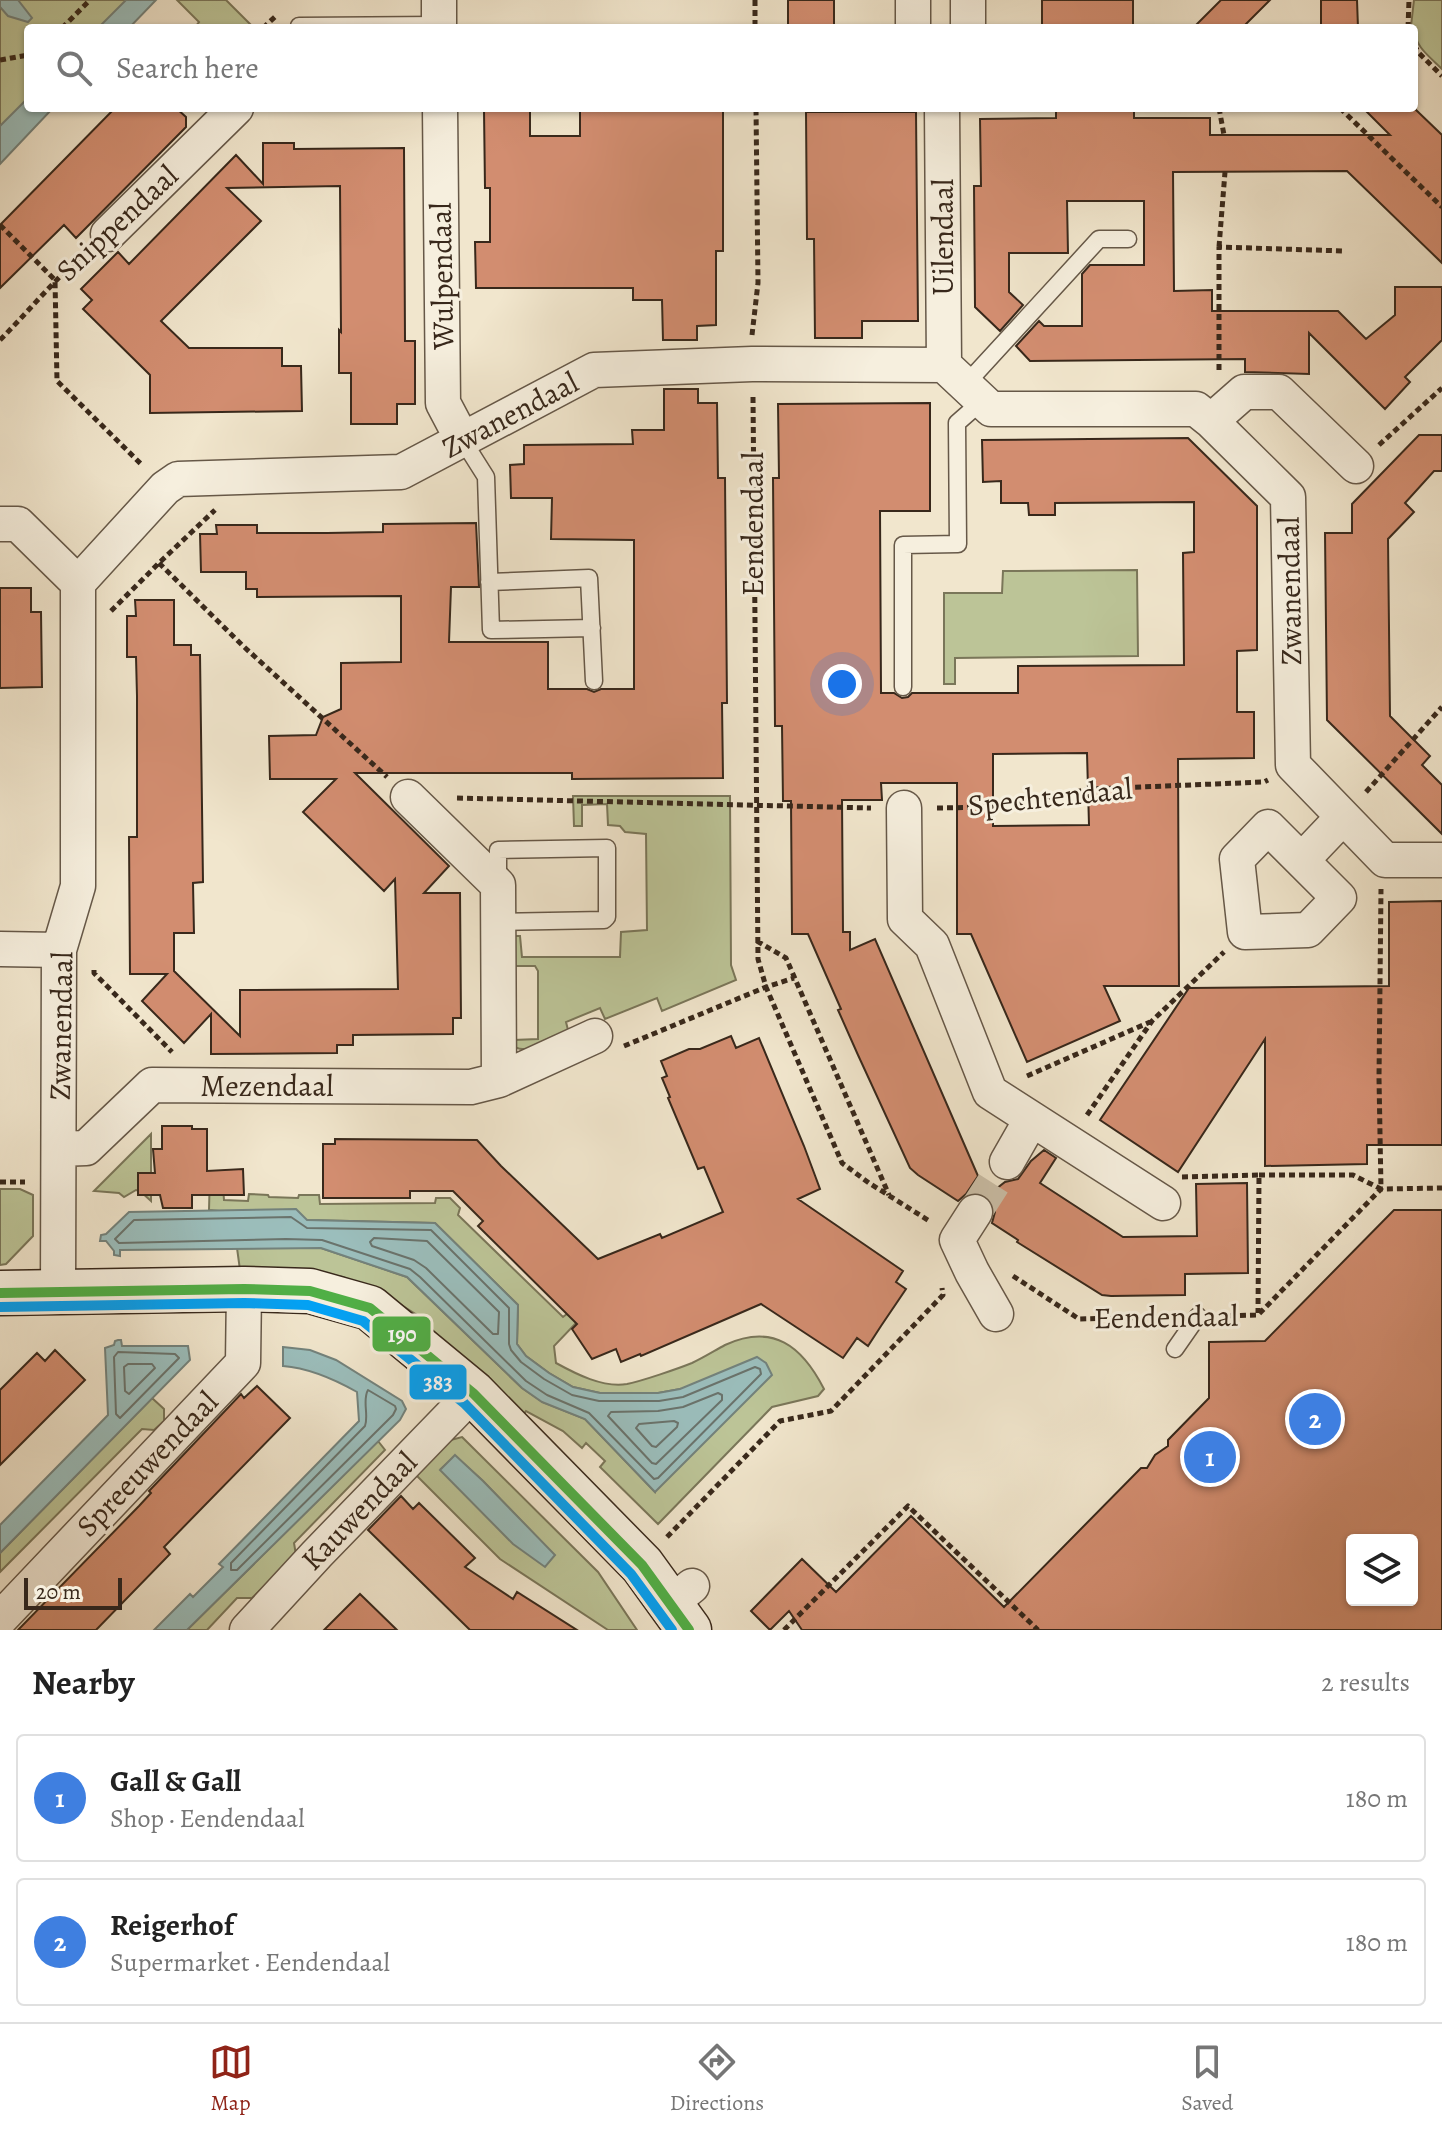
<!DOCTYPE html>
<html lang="en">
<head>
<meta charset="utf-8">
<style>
	body { margin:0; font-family:Alegreya,serif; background:#f6f6f6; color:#222 }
	.controls { position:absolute; right:24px; bottom:24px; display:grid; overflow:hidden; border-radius:8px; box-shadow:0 2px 6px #0004 }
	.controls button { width:72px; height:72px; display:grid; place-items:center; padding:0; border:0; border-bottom:2px solid #e0e0e0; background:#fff; color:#222; font:40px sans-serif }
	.scale { position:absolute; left:24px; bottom:20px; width:98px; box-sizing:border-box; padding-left:8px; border:4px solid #38281b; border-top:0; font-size:22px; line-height:28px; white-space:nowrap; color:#38281b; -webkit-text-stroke:6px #f6efde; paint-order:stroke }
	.you { position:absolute; left:842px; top:684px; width:28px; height:28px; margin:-20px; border:6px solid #fff; border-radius:50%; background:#1a73e8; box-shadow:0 0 0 12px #1a73e833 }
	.badge { display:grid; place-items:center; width:52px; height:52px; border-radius:50%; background:#8f2418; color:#fff; font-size:26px; font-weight:700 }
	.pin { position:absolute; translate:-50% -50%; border:4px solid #fff; box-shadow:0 2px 8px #0006 }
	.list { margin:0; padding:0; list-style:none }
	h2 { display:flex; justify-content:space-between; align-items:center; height:104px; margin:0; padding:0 32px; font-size:34px }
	h2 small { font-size:26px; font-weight:400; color:#767676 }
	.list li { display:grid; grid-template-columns:52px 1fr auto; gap:24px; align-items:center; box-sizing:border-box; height:128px; margin:0 16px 16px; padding:0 16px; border:2px solid #e0e0e0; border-radius:8px }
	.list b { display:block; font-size:30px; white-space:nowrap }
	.list p { margin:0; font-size:26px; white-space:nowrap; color:#767676 }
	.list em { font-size:26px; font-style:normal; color:#767676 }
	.icon { flex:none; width:44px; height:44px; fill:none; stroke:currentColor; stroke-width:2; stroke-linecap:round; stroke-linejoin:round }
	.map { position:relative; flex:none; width:1442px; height:1630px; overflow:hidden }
	.search { position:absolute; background:#fff; box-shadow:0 2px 6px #0004; left:24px; right:24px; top:24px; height:88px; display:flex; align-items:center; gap:20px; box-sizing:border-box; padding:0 28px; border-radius:8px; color:#767676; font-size:30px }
	.sheet { height:392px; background:#fff }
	nav { display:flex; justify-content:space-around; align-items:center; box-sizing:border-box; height:112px; border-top:2px solid #e0e0e0; background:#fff; font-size:22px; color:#767676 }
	nav a { display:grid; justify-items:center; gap:4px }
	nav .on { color:#8f2418 }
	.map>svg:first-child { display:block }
	.green { fill:#bcc497; stroke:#7a7659; stroke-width:2; fill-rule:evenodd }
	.water { fill:#9bbebc; stroke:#73827c; stroke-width:2 }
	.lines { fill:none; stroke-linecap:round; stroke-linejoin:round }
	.shore { stroke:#6a736c; stroke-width:2 }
	.building { fill:#d28d70; stroke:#38281b; stroke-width:2; fill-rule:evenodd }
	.street-tunnel { stroke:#ccc0a9; stroke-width:34; stroke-dasharray:34 17; stroke-linecap:butt }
	.lane-casing { stroke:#665848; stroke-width:19 }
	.street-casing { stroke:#665848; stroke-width:37 }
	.secondary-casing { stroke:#38281b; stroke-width:47 }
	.path { stroke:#38281b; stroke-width:5; stroke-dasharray:6 4; stroke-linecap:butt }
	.lane { stroke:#f6efde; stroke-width:16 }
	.street { stroke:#f6efde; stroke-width:34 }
	.secondary { stroke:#f6efde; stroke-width:44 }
	.bus-1-casing { stroke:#f6efde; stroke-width:16 }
	.bus-2-casing { stroke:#f6efde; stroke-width:16 }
	.bus-1 { stroke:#50af46; stroke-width:10 }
	.bus-2 { stroke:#03a1f4; stroke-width:10 }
	.labels { text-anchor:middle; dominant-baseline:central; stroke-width:6; stroke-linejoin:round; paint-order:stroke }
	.street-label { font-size:30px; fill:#38281b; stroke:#f6efde }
	.line-badge { stroke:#f6efde; stroke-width:3 }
	.badge-label { font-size:22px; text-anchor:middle; font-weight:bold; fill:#fff }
</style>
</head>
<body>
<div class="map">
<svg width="1442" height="1630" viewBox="0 0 1442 1630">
	<rect width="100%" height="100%" fill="#f1e6cd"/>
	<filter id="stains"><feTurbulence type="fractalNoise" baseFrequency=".0025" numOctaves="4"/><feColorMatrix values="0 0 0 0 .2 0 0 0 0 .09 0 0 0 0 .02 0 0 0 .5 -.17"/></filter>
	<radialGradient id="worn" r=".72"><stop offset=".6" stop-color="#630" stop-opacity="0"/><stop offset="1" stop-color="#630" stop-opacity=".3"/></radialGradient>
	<path class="green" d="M0,0H141L113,28H28V108L0,140Z
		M177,0H226L254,28H198L196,26L199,22Z
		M1414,0H1442V69C1430,57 1414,46 1414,28L1411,26Z
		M1137,570L1138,656L955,658V684H944V593H1002L1003,571Z
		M573,796H730L731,965L736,980L662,1011L657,998L605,1019L600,1008L566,1022L569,1034C552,1041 532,1055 514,1047V1040L538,1039V971L535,966H514L513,936H520L522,957H620L621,932L647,930L646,834L625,832L620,826L608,825L607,804L582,805V826H574Z
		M151,1134V1201L140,1191L136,1190L124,1197L119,1193L94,1191Z
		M210,1172H222L224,1200L248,1201L249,1194L268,1195L269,1197L298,1198L299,1195H319L320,1204L435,1203L436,1198H450L460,1208L458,1215L563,1317L568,1313L577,1322L554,1346L556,1363C576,1374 603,1388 627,1384C642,1381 677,1369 692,1363C703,1358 714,1351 725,1345C773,1323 802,1346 824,1389L818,1396L772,1407L658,1524L600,1467L605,1461L586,1443L582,1448L563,1431L526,1411L521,1418L417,1315L387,1296L343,1277L306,1270H240L237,1248H321L407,1277L522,1388L543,1402L585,1419L655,1492L680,1389L658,1393L627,1394L600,1393L573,1387L549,1373L526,1356L517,1344L518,1305L435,1223L307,1220L209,1210Z
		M0,1189H20L33,1195V1236L6,1264L0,1265Z
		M152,1398L164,1409V1421L154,1430L142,1429L0,1572V1553Z
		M462,1437L598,1572L637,1630H608L500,1559L415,1474L447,1441ZM455,1456L483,1481L555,1556L441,1469Z
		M378,1441L385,1450L294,1543L296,1555L252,1598H237L207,1630H187Z"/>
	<path class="water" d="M0,0H18L32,18L28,22L8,16L0,7Z
		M126,0H156L129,28H98Z
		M28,98V108H53L0,164V126Z
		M296,1209L307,1220L435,1223L518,1305L517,1344L526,1356L549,1373L573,1387L600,1393H658L680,1389L757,1357L766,1363L772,1375L655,1492L585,1419L542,1402L522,1388L407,1277L321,1248L120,1250V1256L114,1255V1251L106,1241H100L101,1235L106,1234L129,1212Z
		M118,1340H121L122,1346H188L190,1360L0,1553V1525L108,1415L105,1348L114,1345L115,1341Z
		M283,1347L310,1350L336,1360L402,1401L406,1409L400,1420L187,1630H154L190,1594L193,1597L223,1567L219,1564L359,1421L357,1392C334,1379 309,1368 283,1366Z
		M455,1455L483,1481L555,1555L545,1567L513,1544L440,1470Z"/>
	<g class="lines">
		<path class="shore" d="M291,1217L307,1228L431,1230L509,1308V1344L511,1350L521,1362L544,1379L572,1395L599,1401H659L683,1397L755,1367L760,1369L761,1374L658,1478L654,1479L589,1413L547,1395L526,1381L420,1277L410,1269L322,1240L286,1239L119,1243L115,1239L134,1220Z
			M374,1238L427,1241L499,1312L498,1334H493L426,1268L414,1260L372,1246L370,1242Z
			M118,1352L175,1354L179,1358L120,1418L116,1414L114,1357Z
			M128,1364H152L155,1368L129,1394L125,1391L124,1367Z
			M368,1390L395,1406L396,1409L393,1415L237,1570H231V1563L365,1426C369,1415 362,1400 368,1390Z
			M718,1393L722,1395V1400L656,1464L652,1463L608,1416L611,1412L658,1411L683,1407Z
			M674,1421L678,1423L677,1427L656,1447L652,1446L636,1428L639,1424Z"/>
	</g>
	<path class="building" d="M788,0H834V28H788Z
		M1042,0H1133V28H1042Z
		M1221,0H1270L1242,28H1193Z
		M1321,0H1357L1358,28H1321Z
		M115,108H176L186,117V127L76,238L64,225L0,288V225Z
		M637,108H723V251H716V325L697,326V340H663L662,300H633V288H476L475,242H490V188H485L484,110H530V136H580V110Z
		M1056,108H1134V118H1210V135H1390L1363,108H1414L1442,135V263L1347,171L1173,172L1174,291L1212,290V311H1338L1366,339L1395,315V287H1442V340L1405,377L1410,382L1385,409L1309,333V374L1245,372V359L1030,361L1016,346L1039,321L1044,326H1082V274L1090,265H1144V201H1067L1068,253H1009V292L1023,305L1000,331L975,307L974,186H981L980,119L1056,118Z
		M806,112H916L918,321H862V338H815L814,239H807Z
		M263,143H294V149L404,148L405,341H415V404H397V424H351V373H339V330L341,332L340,186L227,188L261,221L161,321L189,348H282V366H301L302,411L150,413V375L83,309L92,300L81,289L118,252L129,264L236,155L263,184Z
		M664,389H698V403H717L718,478H725L727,703H722L723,778L572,779V773H355L449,866L424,893H460L461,1018H453V1034L353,1035V1045H337V1053L211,1054V1014L184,1043L142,1001L167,974H130L129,837H137V696L136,657H127V616H136L135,600H174V645H191V655H200L203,882L193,883L194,933H174V971L240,1036V990L398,989L395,879L384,891L303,812L336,779H270L269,736L316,735L323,717L341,709V663L401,662V596L257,597V589H246V572H201L200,534H217L216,525H257V533H327L383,532V524L476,523L479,587H451L449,642H548V689H587L594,692L601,689H634V540L551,539L552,498H511L510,465L524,464V445L633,444L632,430H664Z
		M930,403V511H880L881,693H894L902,698L908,697L912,693H1018V666L1184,665L1183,553L1194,552V502L1055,503V515H1029L1028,503H1001V481L983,482L982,440L1188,438L1257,506V650L1237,651V712H1254V758L1178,759L1179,986H1104L1120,1021L1027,1062L971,934H957V783H881L882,800H842L843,932H850V950L875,939L978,1176L966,1194L958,1201L918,1175L910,1168L858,1055L838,1010L841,1009L808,934H792L791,801H783L782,726H775L773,478H779L778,404ZM1087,753L1089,825L993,826V754Z
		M1419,435H1442V471H1434L1405,503L1414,512L1388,539L1390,716L1430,756L1422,765L1442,785V834L1327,720L1325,533H1352V504Z
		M0,588H31V612H41L42,687L0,688Z
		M1442,901V1145H1367V1164L1265,1166V1039L1178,1172L1100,1120L1189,988L1389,986V902Z
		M731,1036L736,1048L759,1038L804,1146L820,1189L798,1199L903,1271L896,1282L906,1289L881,1326L868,1346L857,1338L843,1358L761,1304L641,1356L640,1354L621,1362L616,1349L592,1359L572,1329L577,1324L478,1226L483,1221L453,1191H410V1198H323V1144H335V1139L477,1140L501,1166L598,1259L660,1234L662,1238L723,1212L704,1167L698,1169L668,1098L670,1097L662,1078L667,1076L661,1061L689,1049H700Z
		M162,1126H192V1129H207V1171L243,1169L244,1195H192V1208H163L160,1195H138V1173H155L153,1149H162Z
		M1044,1150L1056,1158L1040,1183L1123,1237L1197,1236L1196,1184L1247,1183L1248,1273L1185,1274V1295L1111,1296L1102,1295L1017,1242L1018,1240L992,1223L995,1212L993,1204L987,1196L1005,1182L1018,1179L1031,1161Z
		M1394,1210H1442V1630H802L789,1611L770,1630L751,1611L802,1559L836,1592L911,1516L1004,1607L1141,1468H1147L1155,1455L1168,1446V1440L1209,1398V1342L1265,1341ZM1352,1540H1412V1600H1352Z
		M55,1350L85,1380L0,1465V1390L37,1353L45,1361Z
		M257,1386L290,1418L164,1547L170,1554L96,1630H18L139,1506L151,1493L149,1491L241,1394L244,1398Z
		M401,1496L413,1509L419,1503L475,1558L465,1567L513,1599L517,1592L577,1630H470L368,1530Z
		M360,1594L397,1630H324Z"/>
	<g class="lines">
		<path class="street-tunnel" d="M975,1212L1007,1162"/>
		<defs>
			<path id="lane" d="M299,26L439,25
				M965,385L1099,239H1128
				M462,439L486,477L491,630L592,628
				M489,582L589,578L594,681
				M903,687V545L958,544L957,423L982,401
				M498,883V850L607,848V917L604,920L498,922
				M1175,1349L1198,1316"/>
			<path id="street" d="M439,0V28
				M913,0V28
				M968,0V28
				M440,108L443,403L462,439
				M942,108L944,365
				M108,234L236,108
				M1211,421L1244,392H1279L1356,466
				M0,524H18L78,583
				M904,808L905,919L932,945L990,1092L1163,1203
				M1268,827L1339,898L1308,930L1245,932L1237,859Z
				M1302,860L1343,817
				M0,949L59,950
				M499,1080L595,1036
				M59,1149L86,1148L152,1085L471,1087L499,1080L498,885L408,797
				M1007,1162L1031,1120
				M975,1212L957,1240L972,1272L996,1314
				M58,1293L59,950L78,886V583L165,488L178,479L401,472L594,370L752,364L944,365L991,409H1196L1211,421L1288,497L1293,765L1385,860H1442
				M670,1604L692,1586
				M0,1619L243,1363L244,1289
				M247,1630L317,1554L473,1393"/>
			<path id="secondary" d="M0,1293L244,1289L310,1291L370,1308L473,1393L642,1565L689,1630"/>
		</defs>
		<use href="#lane" class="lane-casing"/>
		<use href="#street" class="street-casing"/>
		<use href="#secondary" class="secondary-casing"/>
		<path class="path" d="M755,0V28
			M62,28L90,0
			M263,28L277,15
			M1408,28L1409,0
			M1414,45L1419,53L1442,76
			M0,60L28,55
			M1219,108L1224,135
			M1340,108L1442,207
			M0,225L55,280L57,381L142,465
			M1219,247L1225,172
			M752,335L758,283L756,108
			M0,340C28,312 53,281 83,255
			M1219,370V247L1344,251
			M753,397L758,959L766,987L842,1163L869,1183L931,1222
			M1379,445L1442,388
			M159,563L242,645L387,777
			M111,611L159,563L215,510
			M1366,792L1442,707
			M457,798L871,808
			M937,808L1002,807L1090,789L1264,782L1268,780
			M757,941L786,958L889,1195
			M94,970V973L172,1052
			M624,1046L766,987L794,978
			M1027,1076L1150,1022
			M1087,1115L1152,1021L1224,952
			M1259,1175H1353L1381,1189L1379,1078L1381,889
			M1182,1177L1259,1175L1258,1313
			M0,1182H25
			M1013,1276L1079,1319L1170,1317
			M1220,1316L1258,1315L1381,1189L1442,1188
			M667,1537L780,1421L831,1411L943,1295L942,1288
			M784,1630L908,1506L1038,1630"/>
		<use href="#lane" class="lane"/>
		<use href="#street" class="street"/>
		<use href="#secondary" class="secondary"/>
		<defs>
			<path id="bus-1" d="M0,1293L244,1289L310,1291L370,1308L473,1393L642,1565L689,1630"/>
			<path id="bus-2" d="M0,1307L244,1303L308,1305L363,1321L464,1403L631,1574L672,1630"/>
		</defs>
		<use href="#bus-1" class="bus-1-casing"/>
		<use href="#bus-2" class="bus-2-casing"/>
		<use href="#bus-1" class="bus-1"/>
		<use href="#bus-2" class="bus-2"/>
	</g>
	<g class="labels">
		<g class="street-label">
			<text transform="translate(117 223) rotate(-43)">Snippendaal</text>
			<text transform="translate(943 237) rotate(-90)">Uilendaal</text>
			<text transform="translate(442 276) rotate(-91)">Wulpendaal</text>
			<text transform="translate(510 415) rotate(-28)">Zwanendaal</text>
			<text transform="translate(753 524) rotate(-90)">Eendendaal</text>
			<text transform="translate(1290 591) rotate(-91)">Zwanendaal</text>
			<text transform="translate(1050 797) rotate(-6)">Spechtendaal</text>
			<text transform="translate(61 1026) rotate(-89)">Zwanendaal</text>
			<text x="267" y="1086">Mezendaal</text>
			<text transform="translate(1166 1317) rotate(-1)">Eendendaal</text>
			<text transform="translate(147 1464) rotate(-46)">Spreeuwendaal</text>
			<text transform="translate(359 1511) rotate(-46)">Kauwendaal</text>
		</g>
	</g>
	<g class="line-badge">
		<rect x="371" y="1315" width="61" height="38" rx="8" fill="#50af46"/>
		<rect x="408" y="1363" width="60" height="38" rx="8" fill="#03a1f4"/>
	</g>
	<g class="badge-label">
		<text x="402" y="1342">190</text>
		<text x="438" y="1390">383</text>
	</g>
	<rect width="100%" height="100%" filter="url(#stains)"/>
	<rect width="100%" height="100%" fill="url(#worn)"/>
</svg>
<div class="controls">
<button><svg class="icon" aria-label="layers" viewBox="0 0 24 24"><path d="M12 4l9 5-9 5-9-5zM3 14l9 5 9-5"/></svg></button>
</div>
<div class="scale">20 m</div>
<div class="you"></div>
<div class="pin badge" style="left:1210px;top:1457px;background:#3f7fe0">1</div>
<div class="pin badge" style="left:1315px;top:1419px;background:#3f7fe0">2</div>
<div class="search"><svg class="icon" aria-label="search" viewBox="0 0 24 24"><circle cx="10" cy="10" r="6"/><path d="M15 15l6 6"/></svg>Search here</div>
</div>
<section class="sheet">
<h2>Nearby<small>2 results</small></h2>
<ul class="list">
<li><span class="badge" style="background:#3f7fe0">1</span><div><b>Gall &amp; Gall</b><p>Shop · Eendendaal</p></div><em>180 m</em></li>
<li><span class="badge" style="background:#3f7fe0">2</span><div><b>Reigerhof</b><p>Supermarket · Eendendaal</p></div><em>180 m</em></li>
</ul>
</section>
<nav>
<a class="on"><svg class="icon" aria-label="map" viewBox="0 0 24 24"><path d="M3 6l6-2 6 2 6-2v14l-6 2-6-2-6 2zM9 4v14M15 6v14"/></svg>Map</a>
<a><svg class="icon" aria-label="directions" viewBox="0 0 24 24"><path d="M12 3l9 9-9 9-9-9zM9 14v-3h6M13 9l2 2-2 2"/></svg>Directions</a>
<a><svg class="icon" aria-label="saved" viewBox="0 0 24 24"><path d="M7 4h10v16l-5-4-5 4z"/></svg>Saved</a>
</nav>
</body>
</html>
